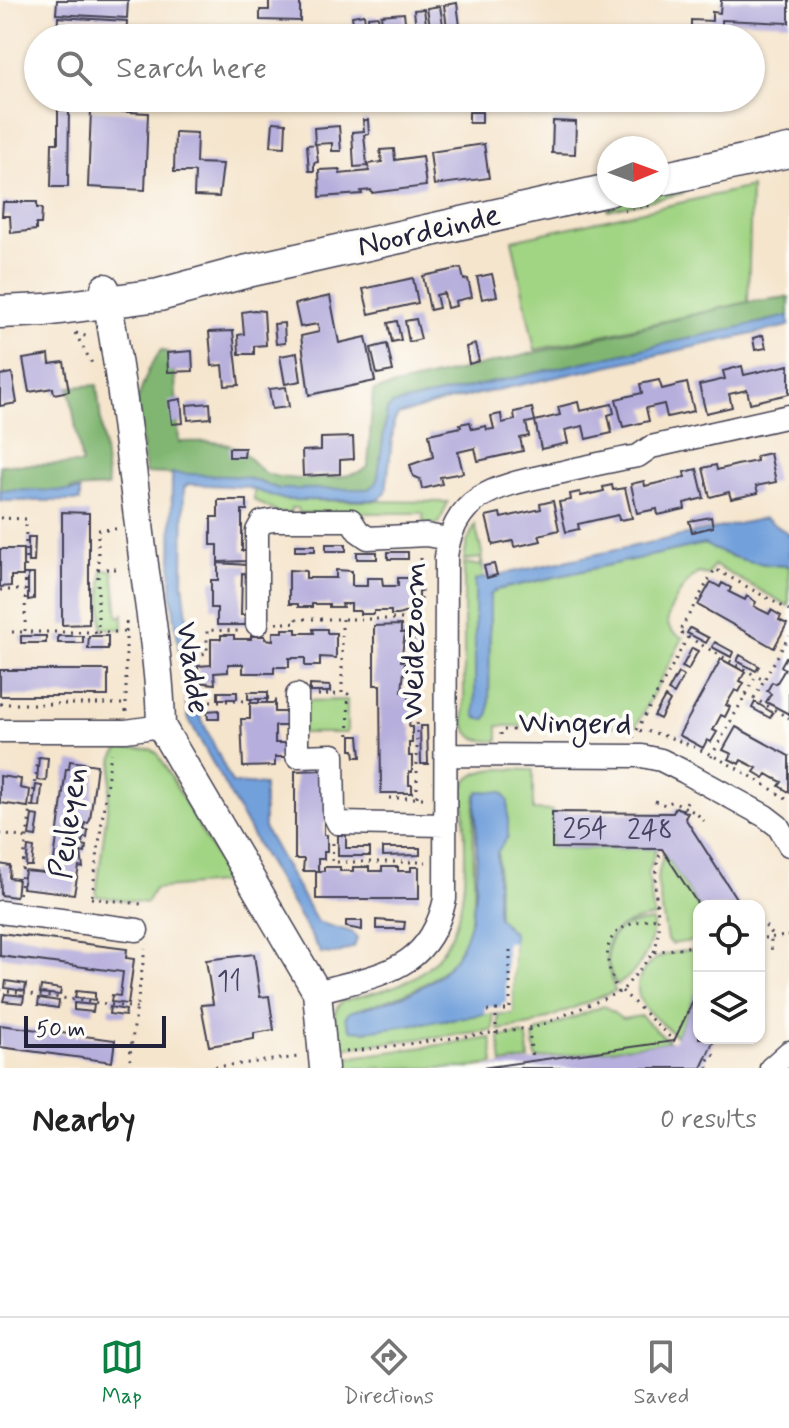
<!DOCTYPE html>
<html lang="en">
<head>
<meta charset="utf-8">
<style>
	body { margin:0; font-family:Mynerve,sans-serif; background:#f6f6f6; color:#222 }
	.controls { position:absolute; right:24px; bottom:24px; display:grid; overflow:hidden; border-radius:16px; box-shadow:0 2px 6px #0004 }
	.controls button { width:72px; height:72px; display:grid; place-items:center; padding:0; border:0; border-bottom:2px solid #e0e0e0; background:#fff; color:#222; font:40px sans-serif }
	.compass { position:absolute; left:597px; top:136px; width:72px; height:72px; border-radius:50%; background:#fff; box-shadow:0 2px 6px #0004; rotate:89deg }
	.scale { position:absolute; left:24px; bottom:20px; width:142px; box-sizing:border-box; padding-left:8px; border:4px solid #22223b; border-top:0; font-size:22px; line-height:28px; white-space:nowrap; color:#22223b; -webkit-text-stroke:6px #fdfcf7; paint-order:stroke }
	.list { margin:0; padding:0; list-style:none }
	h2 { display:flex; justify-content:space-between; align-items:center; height:104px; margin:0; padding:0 32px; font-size:34px }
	h2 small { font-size:26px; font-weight:400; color:#767676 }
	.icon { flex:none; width:44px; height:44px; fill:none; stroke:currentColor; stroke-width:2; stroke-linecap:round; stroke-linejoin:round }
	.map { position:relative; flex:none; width:789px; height:1068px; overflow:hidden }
	.search { position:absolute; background:#fff; box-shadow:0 2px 6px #0004; left:24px; right:24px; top:24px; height:88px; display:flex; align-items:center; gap:20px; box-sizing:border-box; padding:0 28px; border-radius:44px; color:#767676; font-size:30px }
	.sheet { height:248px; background:#fff }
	nav { display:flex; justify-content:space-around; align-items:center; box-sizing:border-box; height:112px; border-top:2px solid #e0e0e0; background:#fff; font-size:22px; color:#767676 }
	nav a { display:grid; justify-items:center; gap:4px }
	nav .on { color:#0b8043 }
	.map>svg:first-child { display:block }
	.green { fill:#a1d483; stroke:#627b5f; stroke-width:2 }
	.forest { fill:#80b671; stroke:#516c56; stroke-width:2 }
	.water { fill:#72a0db; stroke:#4a618b; stroke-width:2 }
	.pier { fill:#f5e5cd }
	.building { fill:#b6aedc }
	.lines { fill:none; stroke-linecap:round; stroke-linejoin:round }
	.minor-casing { stroke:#423f51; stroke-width:25 }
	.tertiary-casing { stroke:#423f51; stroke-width:31 }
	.secondary-casing { stroke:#423f51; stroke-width:35 }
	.path { stroke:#423f51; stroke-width:3; stroke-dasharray:2 6; stroke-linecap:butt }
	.minor { stroke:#fff; stroke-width:22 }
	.tertiary { stroke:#fff; stroke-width:28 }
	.secondary { stroke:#fff; stroke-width:32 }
	.labels { text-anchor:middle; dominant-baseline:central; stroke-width:8; stroke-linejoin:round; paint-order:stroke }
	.number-label { font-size:28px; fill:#474563 }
	.street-label { font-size:32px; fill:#22223b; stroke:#fdfcf7 }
</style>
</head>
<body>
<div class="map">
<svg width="789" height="1068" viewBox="0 0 789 1068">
	<rect width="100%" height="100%" fill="#fdfcf7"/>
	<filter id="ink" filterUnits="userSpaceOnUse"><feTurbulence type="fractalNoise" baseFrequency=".0125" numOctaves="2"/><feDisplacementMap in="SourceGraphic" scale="16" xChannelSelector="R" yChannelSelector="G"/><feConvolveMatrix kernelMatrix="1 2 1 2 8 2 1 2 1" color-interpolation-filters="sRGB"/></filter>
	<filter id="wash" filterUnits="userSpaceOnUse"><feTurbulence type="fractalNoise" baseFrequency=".006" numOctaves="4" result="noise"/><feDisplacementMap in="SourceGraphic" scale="32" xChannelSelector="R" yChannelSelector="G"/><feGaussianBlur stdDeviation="1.8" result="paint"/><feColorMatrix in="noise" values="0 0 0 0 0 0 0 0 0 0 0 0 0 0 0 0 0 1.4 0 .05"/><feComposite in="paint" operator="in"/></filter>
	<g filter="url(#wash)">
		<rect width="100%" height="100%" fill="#f5e5cd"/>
		<path class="green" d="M751,187L748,302L535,350L512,240Z
			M681,190L684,193L608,210L605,199L619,196H657V192Z
			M254,489L285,500L448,502L439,524H424L423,513H299L298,508H291V513H278L254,500Z
			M475,525L482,553L483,579L475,582V715L478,719L489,713L490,595L497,590L704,544C730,560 759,565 789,566V606L714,565L708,575L699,573C687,578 665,612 668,624C670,632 677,635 683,638L636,726H498V741C482,741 468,741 464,722V563L481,566V558L464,560L467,542Z
			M102,570H113L118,616L120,617L123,614V629L102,628Z
			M347,700V733H302V701Z
			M120,748L151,749L158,754L230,882L154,889L146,903L96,896L114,756Z
			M533,770V810L552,811V848L656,849L648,874L654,917C603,924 599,946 615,991L531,1025L498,1030V1013H513V933L498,917V848L476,795C471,829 475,865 474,900C471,976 410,995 349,1012L425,1023L493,1013V1030L341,1048L340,1038L335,1035C334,1021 332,1012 342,1001C364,995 387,991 407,981C480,945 463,852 464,786C476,763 511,770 533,770Z
			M664,852L699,907V940L672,944L667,940L657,879Z
			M653,921C654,945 639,973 617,985C606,971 602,938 622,928C631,923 643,922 653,921Z
			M699,949V988L676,1036C666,1027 652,1017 644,1006C630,987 642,964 662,956C673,951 687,951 699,949Z
			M604,1006L622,1019L641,1016L669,1042L536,1059L533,1037L536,1032Z
			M521,1034L527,1037L529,1060L502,1064L499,1037Z
			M491,1038L494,1064L467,1068H344V1058Z"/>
		<path class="forest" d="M789,297V316L392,405L387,411L377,483L368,489H279L245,477L145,473L137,401L149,369L161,350L170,353L174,362L179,442C195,442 214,440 229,445C244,449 252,463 264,472C281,483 353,481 368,467L373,391L748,302Z
			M97,385L108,487L70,489V492L0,496V465L82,464L69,387Z"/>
		<path class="water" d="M789,316V326L447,401L398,415L394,422L386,492L379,500H285L246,487L188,484L184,488L183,583L199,714L232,783L264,785V828L317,922L352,932L357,939L354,947L336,954L321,953L263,855L188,718L171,591L172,473L245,477L279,489H368L377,483L387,411L392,405Z
			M0,490L80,491V501H0Z
			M765,518L789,534V566C759,565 731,559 704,544L496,590L490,595L489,713L486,719H479L475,715V580Z
			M479,791L502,792L508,801V837L497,852V909L498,917L513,933V1013L486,1014L366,1031L351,1030L345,1018L349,1012C374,1005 401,999 425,985C489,949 475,859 476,797Z"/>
		<path class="pier" d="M506,942H513V1013L485,1014V1007H501L502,1003H506Z"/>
		<g id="blocks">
			<path class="building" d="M57,0H128L127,18L56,14Z
				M269,0L300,1V21L260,20V10H269Z
				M721,0H789V23L722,20V38H691V20L712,21V12L720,13Z
				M457,3L460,26L447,28L444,5Z
				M440,6L445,37L432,38L427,8Z
				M424,9L428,38H417L414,10Z
				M404,13L407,38H384L381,15Z
				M364,14L367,38H355L352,16Z
				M378,16L381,38H370L368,17Z
				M58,17L127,21L126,38H57Z
				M58,107H69L68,187H51L52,143H58Z
				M91,110L148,113L145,190L88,187Z
				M469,112H482V123H469Z
				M363,120H368L369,134L364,135L367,164L382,162L380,150L394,149L395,160L422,156L426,186L372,193L371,190L361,191L362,194L320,197L319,170L340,169V174L369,171L368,166L354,167L352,132L364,131Z
				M553,121L576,122L575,154L552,153Z
				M273,122L286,123L285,147L271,146Z
				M339,126L341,151H332V143L315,144L314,128Z
				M175,132L197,133L196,163L223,164L219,197L194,196L195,172H174Z
				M316,144L318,162L314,163V171H309L307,145Z
				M484,144L489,178L434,185L430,152Z
				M3,202H37V208H42L41,224H36V230L11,233L10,216H2Z
				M461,268L464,280L468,279L472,297L455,301L456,306L447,308L444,293L436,295L439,308L430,310L423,276Z
				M492,274L497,296L482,299L477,277Z
				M413,278L418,303L369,314L363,289Z
				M330,296L339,343L366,337L375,381L309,395L301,336L319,332L318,324L300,327L295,304Z
				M254,310L264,311L266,345L254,346V354H239L238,335L244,334L242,312Z
				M416,319L421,339L409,342L405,321Z
				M397,321L401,340L392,342L388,323Z
				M284,323L285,343L276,344L274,324Z
				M233,331L239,385L225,386L223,365L212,366L209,332Z
				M763,335L766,348L755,350L753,338Z
				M387,344L393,371L377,374L371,348Z
				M475,344L479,361L469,364L466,347Z
				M192,351L193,371L168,372L167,353Z
				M297,353L301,381L285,384L280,356Z
				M49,355L50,364L64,362L69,391L54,394L53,388L29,392L23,359Z
				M789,365V394L750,403L747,390L729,394L732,407L706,413L699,385L725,379L723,371L742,366L744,375Z
				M12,373L17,403L0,406V375Z
				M659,380L662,389L687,383L694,411L667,417L664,404L646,408L649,421L623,427L616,399L642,393L640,384Z
				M286,387L289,407L272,409L269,389Z
				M181,399L183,423L172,424L169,401Z
				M578,402L580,411L612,404L614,413L608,415L612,433L586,439L583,426L565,430L568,443L541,449L535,421L560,415L558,407Z
				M210,403L211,418L188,420L187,405Z
				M532,408L535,421L526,423L529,436L520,438L523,451L478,461L475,448L458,452L463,473L440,477L442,484L422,489L420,479L413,476L410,465L433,457L429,434L461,427L460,424L470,422L472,429L486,426L487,430L494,429L491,416L501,414L502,423L515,420L514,412Z
				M353,437L354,459L340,460V474L303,476L302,451L321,450V438Z
				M229,448H245L244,457H229Z
				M770,453L776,482L756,486L758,493L731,499L729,492L710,497L703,468L716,465L717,470L737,465L757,461L756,456Z
				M697,469L704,498L684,503L685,509L658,515L657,509L637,513L631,484L644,481L645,486L685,477L684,472Z
				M612,485L613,490L625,488L632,518L619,520L618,515L578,524L579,529L566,532L559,502L571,500L570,494L580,492L581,496L604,491L603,487Z
				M218,500H247V510H242V551H247V561L218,562V545H211V517H218Z
				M553,501L559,530L539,535L541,541L514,547L513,541L493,545L486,516L500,513L501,518L541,509L540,504Z
				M62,512L89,513V624L62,625Z
				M711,517L713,527L692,532L689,521Z
				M28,537H35L34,562H28Z
				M326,544H346V551H326Z
				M295,545H315V551H295Z
				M0,549H23V576H11V586L0,587Z
				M357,552H377V559H357Z
				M388,552H408V559H388Z
				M218,563L247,565V574L242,573L241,615H247V625H217V608H211V580H218Z
				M494,564L497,575L487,578L484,566Z
				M289,570L306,571V578H336V570L352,571V586H367V578H382L383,586H398V578H419V608L398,615H391V611H374V614H360V611H351V604H342L343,607H329V604H312V607H298V604H289Z
				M28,574H34V599L28,600Z
				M711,582L720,587L722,583L731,588L729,592L745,600L747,596L756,602L754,606L761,610L769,614L771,610L781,616L779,620L787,624L774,648L698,605Z
				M401,625V633H405L401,661H405L402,691H409V698H412L409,727H412V743H409V756H412V772H409V785H412V793H381L380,685H374V626Z
				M690,628L709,638L706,643L687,633Z
				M283,629H296V633H314L313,629H327V633H336V658L320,657V666H305V658H289V667H274V673H243V664H228V672L214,673L215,684L198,682V666L211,665V639H221V635H234V639H251V636H265V639L273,640V632H283Z
				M21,636H46V643H21Z
				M58,636H83V643H58Z
				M89,636H108V649H88Z
				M413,638H420V670L413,669Z
				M715,642L733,652L731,657L712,647Z
				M692,648L698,651L688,670L682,667Z
				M740,655L759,666L756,671L737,661Z
				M786,657L789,658V714L766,702L771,694L767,691L772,682L776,684L781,676L785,669L781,666Z
				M721,659L745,672L740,681L744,683L739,692L735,690L726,705L730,707L725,717L721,715L713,730L717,732L711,742L707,740L703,748L679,735Z
				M0,670H108V696H0Z
				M678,673L684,676L674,694L668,691Z
				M310,685L330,686V692H310Z
				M218,692H237V699H218Z
				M248,692H268V699H248Z
				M665,697L670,701L660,719L654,716Z
				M755,702L773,713L770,718L752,708Z
				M250,703H275V712H289V726H275V743H289V757H275V766L243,767L241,719H250Z
				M219,710V719H208L207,711Z
				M420,726H427L428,764H421Z
				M736,727L789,756V792L779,786L782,782L774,778L767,774L764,778L754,772L757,768L741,760L739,764L729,759L732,754L723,750Z
				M351,736H359L361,757H355L354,750H351Z
				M39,757L48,758L46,781L37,780Z
				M70,761L97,765L90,820L88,823H85L84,830H88L87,838L83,837L82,845L86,846L85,853L81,852L83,868L79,867L74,894L22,888L25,871L44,873L45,867L53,868L66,769H69Z
				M324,770L327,823H324V835H327V852H324V859H318V871H303L304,859H295V771Z
				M0,776L21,779L20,788L30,790L28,807L0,803Z
				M36,785L42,786L40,807L33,806Z
				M676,807L688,813L685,818L741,906H699L662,849L552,848V812L673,813Z
				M32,815L39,816L36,837L29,836Z
				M338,835H346V848H370V856H338Z
				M28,847L34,848L32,866H26Z
				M383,848H420V855L383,856Z
				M0,864L10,866L9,878L18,879L16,897L1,895Z
				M324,867H340V871H353V867H369V871H382V867H398V871H411V867H419V899H316V871H324Z
				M376,920L405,922L404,929H376Z
				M346,921H362V930L346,927Z
				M0,933L127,949L126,958L134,959L128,1004L111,1002L112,995L120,996L123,972L0,956Z
				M254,954L260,997L269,996L274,1030L254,1033V1039L209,1046L201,1005L213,1004L206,960Z
				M6,981L26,984L25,991L5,988Z
				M41,986L61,989L60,995L40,993Z
				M699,988V1038H715L701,1068H482L674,1041Z
				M76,991L95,993V1000L75,998Z
				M5,994L24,996L23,1003L3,1001Z
				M39,998L59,1001L58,1008L38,1005Z
				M74,1003L94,1005L93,1012L74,1010Z
				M110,1007L126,1010L125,1016L109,1014Z
				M0,1025L115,1040L112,1062L0,1047Z"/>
		</g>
	</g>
	<g filter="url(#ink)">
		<use href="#blocks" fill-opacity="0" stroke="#423f51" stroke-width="2"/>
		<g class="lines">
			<defs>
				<path id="minor" d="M257,624V531L262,522L274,520H351L358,531L368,538L426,535L448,539
					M297,695V756L333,755L334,815L338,823L445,825
					M0,731H126L161,726
					M446,755L642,756L661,760L685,772L765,816L778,826L789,845
					M0,912L137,930
					M317,992C379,974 429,972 445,899L446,557C454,493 499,486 553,474C581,468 609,461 638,456L651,447L789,416
					M771,1068L789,1052"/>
				<path id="tertiary" d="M105,288C121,374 131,462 142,549C149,607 160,666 161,726L317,992L324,1068"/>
				<path id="secondary" d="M657,180L789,151
					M0,312L45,310L159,295L248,271L609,190"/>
			</defs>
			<use href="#minor" class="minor-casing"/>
			<use href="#tertiary" class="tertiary-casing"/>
			<use href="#secondary" class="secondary-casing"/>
			<path class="path" d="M624,211L652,205
				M75,333L93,365
				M76,333L91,338
				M0,518L26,519L25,632H98
				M116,529L98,530V632H126
				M98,569H122
				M0,590H25
				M342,619V694H348L349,741
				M408,619L409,679H417V798
				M276,623H297V619H421V555
				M12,632H25
				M688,637L756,676
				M179,658L207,653V630L239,631
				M746,694L789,718
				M318,695L342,694
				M754,698L764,680
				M210,701H276
				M0,704H124
				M126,712V620
				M501,735V730C548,730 604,724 650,732C690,740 756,777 789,801
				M633,737L688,637L679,632L715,569L789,610
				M711,757L756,676L764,680L789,636
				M389,798H426
				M655,801L665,805L673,801L696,813L704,821
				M682,810L689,798
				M0,834L27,838
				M333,843L332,862H426
				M19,894L39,751
				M92,896L111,753
				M91,898L141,904L140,909
				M759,921L770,930L772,955
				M764,938L789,936
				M654,952C667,914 645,889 662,849
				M0,990L137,1008
				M622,991L674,1041
				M618,993C597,945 606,925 658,918
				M487,1011L496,1010
				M529,1029L532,1060
				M496,1034V1010H510V944
				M346,1052L536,1027L622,991L654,952L699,945
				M132,1068L130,1055L145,949
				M207,1068L298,1057
				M708,1068L707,1062L711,1055L720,1056"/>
			<use href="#minor" class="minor"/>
			<use href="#tertiary" class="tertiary"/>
			<use href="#secondary" class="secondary"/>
		</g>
	</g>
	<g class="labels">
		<g class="number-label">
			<text x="585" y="830">254</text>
			<text x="650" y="831">248</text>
			<text x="229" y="982">11</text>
		</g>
		<g class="street-label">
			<text transform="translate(429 231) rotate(-13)">Noordeinde</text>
			<text transform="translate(414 641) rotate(-90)">Weidezoom</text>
			<text transform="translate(192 668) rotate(82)">Wadde</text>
			<text transform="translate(575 724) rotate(1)">Wingerd</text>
			<text transform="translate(69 823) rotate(-82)">Peuleyen</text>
		</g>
	</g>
</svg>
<div class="controls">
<button><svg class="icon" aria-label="locate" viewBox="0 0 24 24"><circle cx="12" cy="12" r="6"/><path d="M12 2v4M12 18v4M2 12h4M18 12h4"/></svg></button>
<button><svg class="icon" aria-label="layers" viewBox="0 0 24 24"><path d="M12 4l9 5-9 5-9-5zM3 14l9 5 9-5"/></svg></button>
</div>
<svg class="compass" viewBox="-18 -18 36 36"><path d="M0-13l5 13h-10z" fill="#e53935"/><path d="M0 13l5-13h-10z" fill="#767676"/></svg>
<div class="scale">50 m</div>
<div class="search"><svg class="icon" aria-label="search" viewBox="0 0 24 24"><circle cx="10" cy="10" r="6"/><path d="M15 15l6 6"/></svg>Search here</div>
</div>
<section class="sheet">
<h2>Nearby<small>0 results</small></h2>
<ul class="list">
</ul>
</section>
<nav>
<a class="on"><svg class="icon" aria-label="map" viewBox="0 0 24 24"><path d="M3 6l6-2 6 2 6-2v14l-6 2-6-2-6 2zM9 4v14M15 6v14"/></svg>Map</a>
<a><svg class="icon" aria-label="directions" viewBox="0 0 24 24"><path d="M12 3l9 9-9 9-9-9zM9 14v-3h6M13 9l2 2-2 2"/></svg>Directions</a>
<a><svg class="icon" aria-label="saved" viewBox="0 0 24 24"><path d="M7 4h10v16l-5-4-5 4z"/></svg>Saved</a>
</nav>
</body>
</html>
